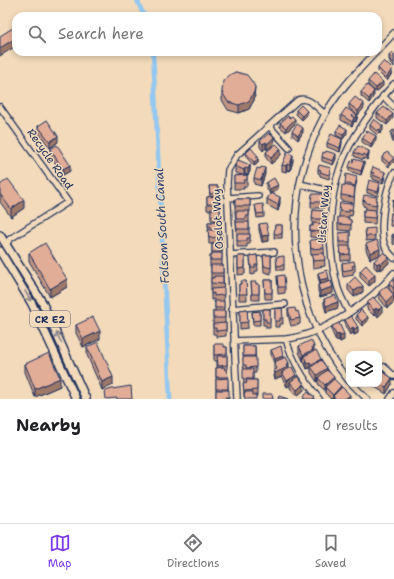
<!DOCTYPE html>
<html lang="en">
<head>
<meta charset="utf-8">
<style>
	body { margin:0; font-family:"Shantell Sans",sans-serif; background:#f2f2f2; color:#202124 }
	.controls { position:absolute; right:12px; bottom:12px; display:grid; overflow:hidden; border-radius:8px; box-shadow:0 2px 6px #0003 }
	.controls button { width:36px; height:36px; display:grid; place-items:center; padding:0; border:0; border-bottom:1px solid #e0e0e0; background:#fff; color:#202124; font:20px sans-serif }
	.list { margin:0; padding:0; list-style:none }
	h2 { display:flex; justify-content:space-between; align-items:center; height:52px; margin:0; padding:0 16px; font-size:17px }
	h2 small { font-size:13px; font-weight:400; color:#757577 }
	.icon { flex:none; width:22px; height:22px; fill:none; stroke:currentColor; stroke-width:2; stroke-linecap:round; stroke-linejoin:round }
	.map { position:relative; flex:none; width:394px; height:399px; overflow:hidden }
	.search { position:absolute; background:#fff; box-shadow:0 2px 6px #0003; left:12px; right:12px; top:12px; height:44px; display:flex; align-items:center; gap:10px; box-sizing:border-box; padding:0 14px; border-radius:12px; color:#757577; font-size:15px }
	.sheet { height:124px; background:#fff }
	nav { display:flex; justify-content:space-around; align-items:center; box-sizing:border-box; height:56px; border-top:1px solid #e0e0e0; background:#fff; font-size:11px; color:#757577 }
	nav a { display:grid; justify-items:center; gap:2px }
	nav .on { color:#7c3aed }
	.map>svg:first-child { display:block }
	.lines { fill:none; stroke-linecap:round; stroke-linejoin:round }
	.canal { stroke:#94c8f1; stroke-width:4.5 }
	.minor-casing { stroke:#1b2f5e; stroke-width:8 }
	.major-casing { stroke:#1b2f5e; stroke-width:10 }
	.minor { stroke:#f2daba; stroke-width:5.5 }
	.major { stroke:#f2daba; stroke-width:7 }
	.wall { fill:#c29582; stroke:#1b2f5e }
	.shaded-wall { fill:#9e796a; stroke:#1b2f5e }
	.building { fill:#e2ad97; stroke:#1b2f5e }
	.oneway { stroke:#86848c }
	.labels { text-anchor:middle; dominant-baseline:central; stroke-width:3; stroke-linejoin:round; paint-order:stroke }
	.shield { fill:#f2daba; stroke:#5c627a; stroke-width:1 }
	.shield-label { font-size:10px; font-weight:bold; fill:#1b2f5e }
	.street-label { font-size:11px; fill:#1b2f5e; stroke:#f2daba }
	.water-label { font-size:12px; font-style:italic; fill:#2d4674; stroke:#f2daba }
</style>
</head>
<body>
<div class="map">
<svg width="394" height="399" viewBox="0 0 394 399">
	<rect width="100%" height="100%" fill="#f2daba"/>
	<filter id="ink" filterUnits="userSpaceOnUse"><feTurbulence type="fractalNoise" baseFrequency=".025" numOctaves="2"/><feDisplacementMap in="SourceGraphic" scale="8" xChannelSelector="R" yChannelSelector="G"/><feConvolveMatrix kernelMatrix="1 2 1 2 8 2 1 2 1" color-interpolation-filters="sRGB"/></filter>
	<g filter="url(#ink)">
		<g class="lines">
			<path class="canal" d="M137,0L144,16
				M153,52L170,399"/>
			<defs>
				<path id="minor" d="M378,50L394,33
					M383,96L394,107
					M0,107L68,202L10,239L6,244
					M269,126L289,148
					M394,173C385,190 378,228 385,246C387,251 390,254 394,258
					M300,184L333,192
					M228,198L258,196
					M230,255L274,252
					M232,309L285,304
					M349,313C345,304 339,294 337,285C327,247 328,201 341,165C350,139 376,104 394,84
					M286,339C292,361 305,381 319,399
					M234,341C251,340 269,340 286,339C323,335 371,302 394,273
					M384,367L394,376
					M349,381C287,306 279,201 324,116C337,92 358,71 376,52
					M352,384L367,399
					M237,399L227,183L228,170L237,155L298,100C309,96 317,108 325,114
					M390,399L394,393"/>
				<path id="major" d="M0,235L42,302L86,399
					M0,251L32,304L76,399"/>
			</defs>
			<use href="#minor" class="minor-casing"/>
			<use href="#major" class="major-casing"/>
			<use href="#minor" class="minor"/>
			<use href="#major" class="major"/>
		</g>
		<path class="wall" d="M394,54V67L390,64V61L389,60V56Z
			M378,68L392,73L387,81L378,72Z
			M368,81L383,86L376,92L368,85Z
			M222,92L255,95L254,100L249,109L239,113L228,110L222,100Z
			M361,92L374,95L369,103L361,96Z
			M349,104L364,108L357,115V119L356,122L354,121V122L352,126L341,120V115H357L349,108Z
			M296,110L307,115L302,120L296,114Z
			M377,113L393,118L387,125L377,118Z
			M280,123L295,124L286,132L280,127Z
			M370,125L383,130L380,134L379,133L377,135L370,129Z
			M38,126L58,142L50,148L38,132Z
			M394,130V143H393L391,136V132Z
			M292,131L303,132L298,140L292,135Z
			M336,131L347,133L343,139L336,135Z
			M362,138L376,140L371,148L362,142Z
			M260,141L274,144L267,150L266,148L263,151L260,147Z
			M327,143H342L340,152L327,147Z
			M50,149L70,171L63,175L50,155Z
			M266,152L281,155L271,164L266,158Z
			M354,152L369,155L367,160L364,158L363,160L354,156Z
			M246,153L258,156V163L254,166L246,157Z
			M322,157L336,159L333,165L322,161Z
			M382,157L394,162L389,167L382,161Z
			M293,161L290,171L287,170L286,172L282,171V165Z
			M250,165V171L248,175L245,174L244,175H247V186H244V189H234V176L242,175L235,173V166Z
			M364,166L361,175L349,171V167Z
			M318,169L331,172L329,179L320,176V174L318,173Z
			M371,172L385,176L383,183L373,179V177L371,176Z
			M265,174L261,186L254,184V178Z
			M357,181L355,189L354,203L341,201V195L345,185V183Z
			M266,183L278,189L271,193L280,203L278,211L267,205V199L270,194L266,187Z
			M0,185L24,208L11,217L0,202Z
			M209,186H218L219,196L220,209V221L211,220V210H207V197H210Z
			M380,187L378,196L367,193V189Z
			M235,199H250V212H249V234H250V244H247V247H237V235L235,212Z
			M324,200V208H311V202Z
			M363,200L377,203L376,211L375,224L363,223V211H365L366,209V207L363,206Z
			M394,200V211H392V207Z
			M340,203L353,210L352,216L349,215V218H348V219L351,220V231L338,230V217H339Z
			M255,205L264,213V217L257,218Z
			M313,210L323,211L322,238L310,237V226H313V225H312Z
			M391,213H394V226H390Z
			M208,222H221L222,243L209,244Z
			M259,224L269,241L262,242L259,230Z
			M275,225H282V238H274Z
			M365,229L375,236V240L366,241Z
			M350,232V260L341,261L340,248H339V233Z
			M394,234V245L392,241V235Z
			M310,240L324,248L325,266L313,268L312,255H311Z
			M212,244L222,245V265H223L224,311H225V323H226V336L216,337V334H213V311H215V302H214V299L211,300V267H210V256H212Z
			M366,244L380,255L370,259L366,250Z
			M29,253L67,287L50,297L29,261Z
			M257,255L258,271H255V274L251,275L250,256Z
			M263,255H271V274L264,272Z
			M238,256H245V274L238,275Z
			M276,257L284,265V270H277Z
			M374,261L389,263L381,270L380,268L377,270L374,267Z
			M342,263L355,265V271L353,272V275L343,277L342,269Z
			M360,271L375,281L369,286L360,277Z
			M318,273L329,281L333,293L320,297L318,291V285L320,284L318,277Z
			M277,276L285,287V293L278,294Z
			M394,278V295L389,289V283Z
			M264,280H272V299H265Z
			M246,281L247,300H239V284H241Z
			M251,282L256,284H259V300H252Z
			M348,284L363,292L354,297L348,290Z
			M379,292L394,295V302L387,308L379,298Z
			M373,297L382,313L378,317L376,314L374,316L367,309V303Z
			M324,299L338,308L326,312L324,305Z
			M282,308L283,324H280V327H275V309Z
			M247,309L248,328L240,329V310Z
			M263,309H270V328H266V325H263Z
			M288,309L300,318V324L291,326L288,315Z
			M260,311V325H253L252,312Z
			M356,315L368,321L362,326L356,319Z
			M345,320L358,333L354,335L353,333L350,335L345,326Z
			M76,325L100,339L83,347L76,333Z
			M332,326L344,340L340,342L339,340L336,341L332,332Z
			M214,344L224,347H227V370L229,399H216V368L217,367V361H214Z
			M243,346H255L256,373H253V380H257V396L244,397Z
			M299,346L314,351L321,359L334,379L350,399H331L325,393V391L318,384V381L317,382L311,373V369L310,368L307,369L304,362V361H303L299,352Z
			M87,347L113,385L102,390L87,355Z
			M271,350L283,358L289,368L296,377L304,390L297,396L290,388V385L287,387L282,378V376L275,379L274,376V363L271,356Z
			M25,364L60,386L35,397L25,372Z
			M379,375L392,384L386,394L375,387V384H379Z"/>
		<path class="shaded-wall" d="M16,38V46L0,56V48Z
			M392,69V73L387,81V77Z
			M383,82V86L376,92V88Z
			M255,87L254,100L249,109L239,113V105Z
			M374,91V95L369,103V99Z
			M364,104V108L358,115V111Z
			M307,111V115L302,120V116Z
			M393,114V118L387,125V121Z
			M357,115V119L356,122V118Z
			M354,118V122L352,126V122Z
			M295,119V124L286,132V128Z
			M383,126V130L380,134V130Z
			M303,128V132L298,140V136Z
			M347,129V133L343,139V135Z
			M58,136V142L50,148V142Z
			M376,136V140L371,148V144Z
			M274,138V144L267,150V144Z
			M342,139V143L340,152V148Z
			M266,142V148L263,151V144Z
			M281,149V155L271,164V158Z
			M369,151V155L367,160V156Z
			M336,154V159L333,165V161Z
			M293,155V161L290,171V165Z
			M258,156V163L254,166V162L256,157Z
			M394,158V162L389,167V163Z
			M364,162V166L361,175V171Z
			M287,164V170L286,172V166Z
			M70,165V171L63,175V169Z
			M250,165V171L248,175V169Z
			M245,168V174L244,176V170Z
			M265,168V174L261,186V180Z
			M385,172V176L383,183V179Z
			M278,185V189L270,194V189Z
			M280,197V203L278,211V205Z
			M24,200V208L11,217V209Z
			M269,235V241L262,242V236Z
			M380,249V255L370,259V253Z
			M389,257V263L381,270V264Z
			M380,262V268L377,270V264Z
			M375,275V281L369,286V280Z
			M329,278V282L320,284V280Z
			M67,279V287L50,297V289Z
			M363,286V292L354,297V291Z
			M333,287V293L320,297V291Z
			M394,295V302L387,308V302Z
			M338,302V308L326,312V306Z
			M382,307V313L378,317V310Z
			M376,308V314L374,316V310Z
			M368,317V321L362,326V322Z
			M353,327V333L350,335V329Z
			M358,327V333L354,335V329Z
			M100,331V339L83,347V339Z
			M339,334V340L336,341V335Z
			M344,334V340L340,342V336Z
			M314,346V352L304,356L303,361V355L312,347Z
			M283,356V362L275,365V359Z
			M321,359V365L312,368V364Z
			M310,362V368L307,369V363Z
			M289,363V369L282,372V376L275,379V373L287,364Z
			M327,368V374L318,378V381L317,382V375Z
			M296,375V381L290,382V385L287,387V381Z
			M113,377V385L102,390V382Z
			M334,377V383L325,387V391V385Z
			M60,378V386L35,397V389Z
			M392,378V384L386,394V387Z
			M304,384V390L297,396V390Z
			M341,386V392L333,396V399V395Z
			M350,395V399H345Z"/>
		<path class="building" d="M16,26V38L0,48V36Z
			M392,52L394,54V63L390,60L392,59L389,56Z
			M384,61L392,69L387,77L378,68Z
			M236,72L247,75L253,83L255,87L254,92L249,101L239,105L228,102L222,92L223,81L231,74Z
			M374,74L383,82L376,88L368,81Z
			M367,85L374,91L369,99L361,92Z
			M355,97L364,104L358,111L349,104Z
			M301,105L307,111L302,116L296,110Z
			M384,107L393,114L387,121L377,113Z
			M346,108L357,115L356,118L352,115L354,118L352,122L341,115Z
			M288,116L289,118L292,116L295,119L286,128L280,123Z
			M374,119L383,126L380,130L379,129L377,131L370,125Z
			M47,120L58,136L50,142L38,126Z
			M297,124L303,128L298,136L292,131Z
			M340,125L347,129L343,135L336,131Z
			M394,130V139H393L391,132Z
			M367,131L376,136L371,144L362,138Z
			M269,133L274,138L267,144L266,142L263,144L260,141Z
			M331,134L342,139L340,148L327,143Z
			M276,144L281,149L271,158L266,152Z
			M57,145L70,165L63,169L50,149Z
			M358,146L369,151L367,156L364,154L363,156L354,152Z
			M251,148L258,156L256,157L258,159L254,162L246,153Z
			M326,151L336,154L333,161L322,157L323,152L325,153Z
			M387,152L394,158L389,163L382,157Z
			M287,153L293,155L290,165L287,164L286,166L282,165Z
			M354,159L364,162L361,171L349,167L351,161L353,162Z
			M238,160L250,165L248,169L245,168L244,170L235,166Z
			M319,165L331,168L329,175L320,172L321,170L318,169Z
			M261,167L265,168L261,180L254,178L257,168L260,169Z
			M373,167L385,172L383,179L373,175L374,173L371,172Z
			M346,174L357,177L355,186L345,183Z
			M247,175V180H244V183H234V176Z
			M274,178L278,185L270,189L266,183Z
			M8,179L24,200L11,209L0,194V185Z
			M369,180L380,183L378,192L367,189Z
			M342,185L355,187L354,197L341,195Z
			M209,186H218L219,193L210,194Z
			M271,193L280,197L278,205L267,199Z
			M312,194H324V202H311Z
			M364,195L377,197L376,205L366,203V201L363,200Z
			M219,196L220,204H207V197Z
			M235,199H250V206H235Z
			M393,199L394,200V207H392Z
			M340,203L353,204L352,210L349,209V212L339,211Z
			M263,204L264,213L257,214L255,205Z
			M211,209H220V217L211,216Z
			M365,209L376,210L375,218L363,217V211H365Z
			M313,210L323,211L322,219H312Z
			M236,211H249V216H246V219H236Z
			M391,213H394V220H390Z
			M338,217H348V219L351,220V225L338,224Z
			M208,222H221V229H211V226H208Z
			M236,222H249V229H237Z
			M266,223L269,235L262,236L259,224Z
			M313,223L323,224L322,232L310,231V226H313Z
			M275,225H282V234H274Z
			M375,228V236H366L365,229Z
			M208,230H221L222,237L209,238Z
			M350,232V242H339V233Z
			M237,234H250V238H247V241H237Z
			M394,234V238L392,235Z
			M323,239L324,248L311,249L310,240Z
			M377,240L380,249L370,253L366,244Z
			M45,243L67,279L50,289L29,253Z
			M212,244L222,245V252H212Z
			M340,246H350V254L341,255Z
			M384,252L389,257L381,264L380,262L377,264L374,261Z
			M212,253H222V260H210V256H212Z
			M324,253L325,260L313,261L312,254Z
			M257,255L258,265H255V268H251L250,256Z
			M263,255H271V268L264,266Z
			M238,256H245V268L238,269Z
			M284,256V265L277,266L276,257Z
			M354,261L355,265L352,266L353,269L343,271L342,263Z
			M211,265H223V273H211Z
			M366,265L375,275L369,280L360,271Z
			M327,270L329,278L320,280L318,273Z
			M284,275L285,287H278L277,276Z
			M214,276H223V284L211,283V278H214Z
			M355,277L363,286L354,291L348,284Z
			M394,278V289L389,283Z
			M264,280H272V293H265Z
			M241,281H246L247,294H239V284H241Z
			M331,281L333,287L320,291L318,285Z
			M251,282H256V284H259V294H252Z
			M386,286L394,295L387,302L379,292Z
			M224,288V295L214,296V293L211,294V289Z
			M335,295L338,302L326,306L324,299Z
			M373,297L382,307L378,310L376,308L374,310L367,303Z
			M215,301H224V308H215Z
			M282,308L283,318H280V321H275V309Z
			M295,308L296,312L298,311L300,318L291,320L288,309Z
			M247,309L248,322L240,323V310Z
			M263,309H270V322H266V319H263Z
			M361,310L368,317L362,322L356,315Z
			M213,311H225V318H213Z
			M260,311V320L253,321L252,312Z
			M351,316L358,327L354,329L353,327L350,329L345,320Z
			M93,317L100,331L83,339L76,325Z
			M226,323V330L216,331V328H213V324Z
			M339,323L344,334L340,336L339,334L336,335L332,326Z
			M311,340L314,346L312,347L313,350L303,355L299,346Z
			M98,342L113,377L102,382L87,347Z
			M214,344H224V347H227V354L214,355Z
			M243,346H255V356H243Z
			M281,346L283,356L275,359L271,350Z
			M316,350L321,359L312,364L310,362L307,363L304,356Z
			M49,353L60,378L35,389L25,364Z
			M217,356H227V365L218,366Z
			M243,357H256V367L246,368V365H243Z
			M286,357L289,363L287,364L288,367L275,373L274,370L277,369L274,362Z
			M321,360L327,368L317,375L311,367Z
			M224,367L225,370H227L228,377H216V368Z
			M292,367L296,375L287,381L282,372Z
			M243,369H253V379H243Z
			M327,370L334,377L325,385L318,378Z
			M382,371L392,378L386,387L379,384V375Z
			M298,376L304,384L297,390L290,382Z
			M228,378V389H216V379Z
			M334,379L341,386L333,395L325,387Z
			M246,380H257V390L244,391L243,384L247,383Z
			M131,386L132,399H117V398L106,399L105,391L112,389Z
			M342,387L350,395L345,399H335L333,396Z
			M216,390H229V397H226V399H216Z
			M244,392H253V395H256V399H245Z
			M307,392L315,397L313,399H303Z
			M262,394H272L273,399H262Z
			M279,396L288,399H278Z"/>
		<defs><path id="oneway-shaft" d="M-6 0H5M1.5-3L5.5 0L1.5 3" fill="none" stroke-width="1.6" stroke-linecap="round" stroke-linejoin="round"/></defs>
		<g class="oneway">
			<use href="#oneway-shaft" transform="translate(28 296) rotate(59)"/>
			<use href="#oneway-shaft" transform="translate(59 338) rotate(-116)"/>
		</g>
	</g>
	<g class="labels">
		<rect class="shield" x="30" y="311" width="40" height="16" rx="3"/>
		<g class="shield-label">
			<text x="50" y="319">CR E2</text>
		</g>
		<g class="street-label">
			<text transform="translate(50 159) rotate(55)">Recycle Road</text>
			<text transform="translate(324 214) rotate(-86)">Listan Way</text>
			<text transform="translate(218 219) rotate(-93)">Oselot Way</text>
		</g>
		<g class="water-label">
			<text transform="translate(162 226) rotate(-93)">Folsom South Canal</text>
		</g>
	</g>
</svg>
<div class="controls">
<button><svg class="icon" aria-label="layers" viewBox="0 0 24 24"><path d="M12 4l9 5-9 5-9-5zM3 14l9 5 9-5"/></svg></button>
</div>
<div class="search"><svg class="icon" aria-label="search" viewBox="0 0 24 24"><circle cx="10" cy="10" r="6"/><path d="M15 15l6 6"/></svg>Search here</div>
</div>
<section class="sheet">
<h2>Nearby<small>0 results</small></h2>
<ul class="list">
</ul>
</section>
<nav>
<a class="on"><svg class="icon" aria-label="map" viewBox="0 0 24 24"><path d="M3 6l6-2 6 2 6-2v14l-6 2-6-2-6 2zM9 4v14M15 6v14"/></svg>Map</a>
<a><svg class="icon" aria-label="directions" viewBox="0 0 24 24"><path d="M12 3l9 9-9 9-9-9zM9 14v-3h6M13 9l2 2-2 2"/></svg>Directions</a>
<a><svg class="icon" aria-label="saved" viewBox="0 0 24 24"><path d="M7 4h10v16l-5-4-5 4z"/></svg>Saved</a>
</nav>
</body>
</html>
